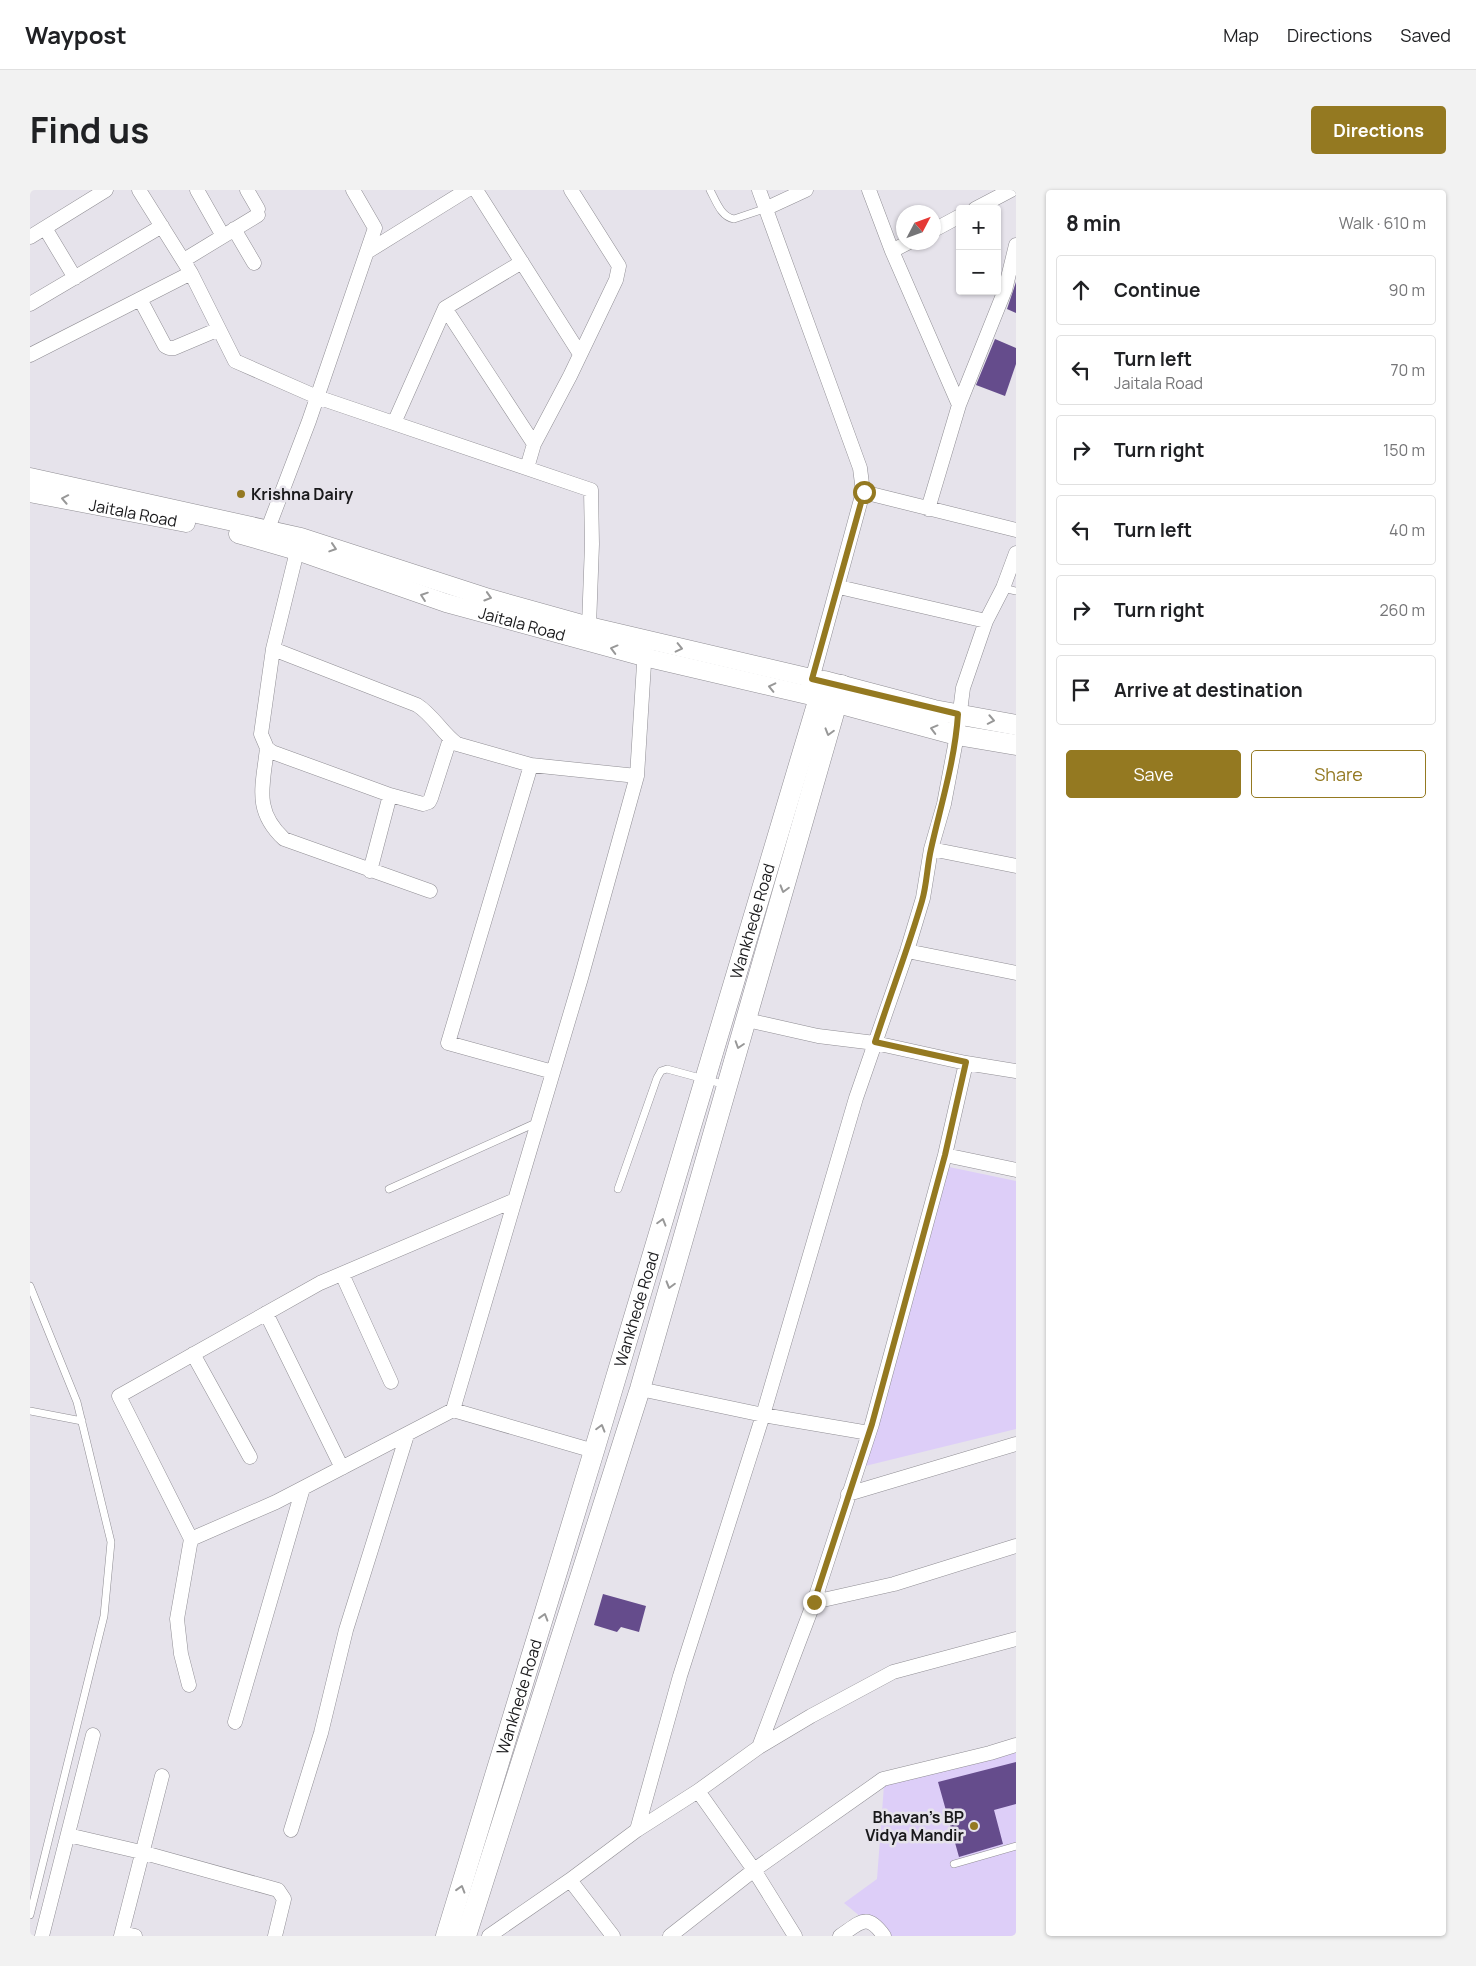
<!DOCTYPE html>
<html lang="en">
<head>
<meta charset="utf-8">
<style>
	body { margin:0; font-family:Manrope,sans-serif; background:#f2f2f2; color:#202124 }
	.controls { position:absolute; right:15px; top:15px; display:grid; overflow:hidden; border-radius:5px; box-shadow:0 1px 4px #0004 }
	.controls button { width:45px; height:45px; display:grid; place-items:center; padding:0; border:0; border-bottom:1px solid #e0e0e0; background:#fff; color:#202124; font:25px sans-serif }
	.compass { position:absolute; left:866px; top:15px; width:45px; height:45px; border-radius:50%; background:#fff; box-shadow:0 1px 4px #0004; rotate:49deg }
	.stop { position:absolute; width:15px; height:15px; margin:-11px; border:4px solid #947921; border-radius:50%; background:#fff }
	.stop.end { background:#947921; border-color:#fff; box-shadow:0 1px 5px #0008 }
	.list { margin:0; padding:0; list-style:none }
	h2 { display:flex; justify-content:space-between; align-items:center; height:65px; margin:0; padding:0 20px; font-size:21px }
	h2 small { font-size:16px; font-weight:400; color:#757577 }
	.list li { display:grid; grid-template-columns:32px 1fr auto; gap:15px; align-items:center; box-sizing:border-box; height:70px; margin:0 10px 10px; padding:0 10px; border:1px solid #e0e0e0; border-radius:5px }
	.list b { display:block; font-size:19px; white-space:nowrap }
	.list p { margin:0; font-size:16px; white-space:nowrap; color:#757577 }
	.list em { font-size:16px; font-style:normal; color:#757577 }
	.actions { display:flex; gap:10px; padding:15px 20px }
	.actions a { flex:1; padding:11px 0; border:1px solid #947921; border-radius:5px; text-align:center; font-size:18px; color:#947921 }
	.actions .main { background:#947921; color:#fff }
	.icon { flex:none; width:28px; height:28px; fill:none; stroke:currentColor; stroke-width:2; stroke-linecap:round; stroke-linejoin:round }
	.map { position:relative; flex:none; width:986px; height:1746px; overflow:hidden; border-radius:5px }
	header { display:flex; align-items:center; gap:30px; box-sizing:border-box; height:70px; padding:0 25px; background:#fff; border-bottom:1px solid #e0e0e0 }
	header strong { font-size:24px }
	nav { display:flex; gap:28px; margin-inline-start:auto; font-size:18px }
	.intro { display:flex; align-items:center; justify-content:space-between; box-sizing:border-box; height:120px; padding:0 30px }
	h1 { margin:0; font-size:35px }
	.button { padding:12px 22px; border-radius:5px; background:#947921; color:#fff; font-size:18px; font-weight:700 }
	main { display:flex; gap:30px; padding:0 30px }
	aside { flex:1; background:#fff; border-radius:5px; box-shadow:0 1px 4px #0004 }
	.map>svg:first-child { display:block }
	.green { fill:#ddcef8 }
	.building { fill:#654c8c }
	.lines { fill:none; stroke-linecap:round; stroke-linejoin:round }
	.service-casing { stroke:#908e94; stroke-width:8 }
	.minor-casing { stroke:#908e94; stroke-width:15 }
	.tertiary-casing { stroke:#908e94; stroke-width:19 }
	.secondary-casing { stroke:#908e94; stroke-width:21 }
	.service { stroke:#fff; stroke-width:7 }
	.minor { stroke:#fff; stroke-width:14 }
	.tertiary { stroke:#fff; stroke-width:18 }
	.secondary { stroke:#fff; stroke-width:20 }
	.oneway { stroke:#989898 }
	.route { stroke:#947921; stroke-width:6 }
	.poi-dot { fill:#947921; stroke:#e6e3eb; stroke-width:2 }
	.labels { text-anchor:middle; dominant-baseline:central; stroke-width:5; stroke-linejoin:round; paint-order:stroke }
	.poi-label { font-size:16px; font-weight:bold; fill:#19191b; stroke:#e6e3eb; text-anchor:start }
	.street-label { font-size:16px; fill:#19191b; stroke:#e6e3eb }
</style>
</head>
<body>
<header>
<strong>Waypost</strong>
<nav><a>Map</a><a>Directions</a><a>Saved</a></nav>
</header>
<div class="intro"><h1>Find us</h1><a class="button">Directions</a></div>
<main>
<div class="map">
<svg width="986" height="1746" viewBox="0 0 986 1746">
	<rect width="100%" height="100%" fill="#e6e3eb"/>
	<path class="green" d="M919,977L986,991V1239L831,1277Z
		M986,1556V1746H854L814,1713L847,1689L854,1595Z"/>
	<path class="building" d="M986,92V123L977,119Z
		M965,149L986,158V174L975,206L946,195Z
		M573,1404L616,1416L609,1442L591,1437L587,1442L564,1435Z
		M986,1572V1614L964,1620L973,1654L929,1667L908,1592Z"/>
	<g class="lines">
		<defs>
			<path id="service" d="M680,0C686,11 691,27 704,29L737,18
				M973,398L986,401
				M359,999L508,932
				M588,999L627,888L631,881L637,879L696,895
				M0,1096L47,1212L81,1352L74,1426L0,1725
				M0,1221L52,1231
				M924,1674L986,1656"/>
			<path id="minor" d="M167,0L193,46
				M217,0L228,19
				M446,0L550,164
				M729,0L830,278L833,302L780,497
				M839,0L862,61L929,215L898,319
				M737,18L776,0
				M945,19L981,0
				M15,38L45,88
				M204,39L224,73
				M904,40L930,26
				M0,47L76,0
				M862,61L879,52
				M337,62L437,0
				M154,70L228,25
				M492,72L415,118L504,254
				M161,83L205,171L287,207L561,300L562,354L559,436
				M110,109L135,156L139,158H144L189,139
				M0,114L132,36
				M0,165L161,83L109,0
				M929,215L975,100L986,55
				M364,233L415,118
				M497,278L504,254L540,186L586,90L589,76L541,0
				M833,302L986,340
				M234,349L279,231L345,38L323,0
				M269,353L243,459L231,544L237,558L242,562L360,605L340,681
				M809,397L956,431
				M243,459L387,515C403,525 412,543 427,554L501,575
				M237,558C233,596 223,620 254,649L400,701
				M360,605L393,614L399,612L401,608L420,549
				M901,659L914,614L927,545L933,498L956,431L973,398L986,363
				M986,676L901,659L893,708L877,761L826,908L733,1225L650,1486L607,1640L668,1601L724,1680L853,1589L960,1563L986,1555
				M877,761L986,783
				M717,830L788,846L845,853L936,873
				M523,882L418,853L501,575L607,586
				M915,965L986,980
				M485,1010L551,788L607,586L615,458
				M312,1084L361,1192
				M236,1123L312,1278
				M163,1164L220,1267
				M610,1199L733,1225L839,1243
				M818,1304L986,1254
				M161,1349L246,1312L423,1220L564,1261
				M784,1412L864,1394L986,1356
				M159,1495L151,1464L147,1429L161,1349L89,1206L290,1093L485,1010L423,1220
				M205,1532L273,1298
				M729,1557L781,1526L863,1482L986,1449
				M668,1601L729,1557L784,1412L842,1234L915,965L936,873L986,881
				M261,1640L291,1543L316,1440L377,1245
				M38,1645L111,1662L248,1700L254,1709L245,1746
				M92,1743L105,1746
				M12,1746L63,1545
				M91,1746L132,1586
				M459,1746L540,1690
				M583,1746L540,1690L607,1640
				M640,1746L724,1680L765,1746
				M810,1746C831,1732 837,1722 854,1746"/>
			<g id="tertiary">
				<path d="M0,287L271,347L459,408L559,436L794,491"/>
				<path id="s1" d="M0,303L156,333"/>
				<path id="s2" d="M208,344L267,361L416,413L614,467L790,508"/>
			</g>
			<g id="secondary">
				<path d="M793,509L927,545L986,555"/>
				<path id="s3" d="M416,1746L564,1261L794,491L904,520L986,535"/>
				<path d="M436,1746L610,1199L812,495"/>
			</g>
		</defs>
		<use href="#service" class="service-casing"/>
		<use href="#minor" class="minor-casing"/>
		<use href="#tertiary" class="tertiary-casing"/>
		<use href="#secondary" class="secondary-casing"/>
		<use href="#service" class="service"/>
		<use href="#minor" class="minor"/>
		<use href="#tertiary" class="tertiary"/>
		<use href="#secondary" class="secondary"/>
	</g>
	<defs><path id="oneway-chevron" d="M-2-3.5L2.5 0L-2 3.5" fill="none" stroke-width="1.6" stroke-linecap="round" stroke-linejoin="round" transform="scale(1.25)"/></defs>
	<g class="oneway">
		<use href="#oneway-chevron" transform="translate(35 309) rotate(-169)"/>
		<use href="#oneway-chevron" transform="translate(303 358) rotate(18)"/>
		<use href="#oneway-chevron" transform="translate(394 406) rotate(-161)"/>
		<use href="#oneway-chevron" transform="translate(458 407) rotate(17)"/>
		<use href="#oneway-chevron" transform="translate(649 458) rotate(13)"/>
		<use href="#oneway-chevron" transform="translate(584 459) rotate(-165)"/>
		<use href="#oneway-chevron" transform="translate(742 497) rotate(-167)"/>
		<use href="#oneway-chevron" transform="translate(961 530) rotate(11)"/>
		<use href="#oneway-chevron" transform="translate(904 539) rotate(-165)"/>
		<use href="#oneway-chevron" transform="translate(799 542) rotate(106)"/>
		<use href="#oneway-chevron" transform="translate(754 699) rotate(106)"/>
		<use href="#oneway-chevron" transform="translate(709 855) rotate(108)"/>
		<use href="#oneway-chevron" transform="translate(632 1032) rotate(-74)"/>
		<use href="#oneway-chevron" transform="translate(640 1095) rotate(106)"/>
		<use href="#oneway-chevron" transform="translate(571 1238) rotate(-74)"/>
		<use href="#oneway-chevron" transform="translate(514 1427) rotate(-73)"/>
		<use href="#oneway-chevron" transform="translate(431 1699) rotate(-73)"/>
	</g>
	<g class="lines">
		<path class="route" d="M784,1412L842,1234L915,965L936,872L845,852C860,805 878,759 892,711C897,694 897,676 901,659C911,614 925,570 928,524L782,489L834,302"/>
	</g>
	<g class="poi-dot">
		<circle cx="211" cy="304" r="5"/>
		<circle cx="944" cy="1636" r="5"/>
	</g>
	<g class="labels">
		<g class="poi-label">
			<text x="221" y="304">Krishna Dairy</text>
			<text x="934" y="1627" text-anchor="end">Bhavan's BP<tspan x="934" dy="18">Vidya Mandir</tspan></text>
		</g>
		<g class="street-label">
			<text stroke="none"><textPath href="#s1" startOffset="105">Jaitala Road</textPath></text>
			<text stroke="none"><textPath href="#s2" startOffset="298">Jaitala Road</textPath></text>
			<text stroke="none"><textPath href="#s3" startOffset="1060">Wankhede Road</textPath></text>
			<text stroke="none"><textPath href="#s3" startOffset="655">Wankhede Road</textPath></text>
			<text stroke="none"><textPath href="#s3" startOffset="250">Wankhede Road</textPath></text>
		</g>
	</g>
</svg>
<div class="controls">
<button>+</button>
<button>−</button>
</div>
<svg class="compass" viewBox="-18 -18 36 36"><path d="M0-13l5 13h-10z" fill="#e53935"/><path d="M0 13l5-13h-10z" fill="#757577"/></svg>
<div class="stop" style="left:834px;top:302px"></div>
<div class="stop end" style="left:784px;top:1412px"></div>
</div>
<aside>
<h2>8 min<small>Walk · 610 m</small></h2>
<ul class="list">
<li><svg class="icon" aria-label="ahead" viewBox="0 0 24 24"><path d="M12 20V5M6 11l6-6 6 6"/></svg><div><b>Continue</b></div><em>90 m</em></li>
<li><svg class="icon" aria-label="left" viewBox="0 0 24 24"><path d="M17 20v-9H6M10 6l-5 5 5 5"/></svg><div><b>Turn left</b><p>Jaitala Road</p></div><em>70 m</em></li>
<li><svg class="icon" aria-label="right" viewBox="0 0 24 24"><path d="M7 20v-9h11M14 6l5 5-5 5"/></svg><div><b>Turn right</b></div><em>150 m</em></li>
<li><svg class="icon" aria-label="left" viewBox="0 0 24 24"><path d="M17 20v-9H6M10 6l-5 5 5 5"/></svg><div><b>Turn left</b></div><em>40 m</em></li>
<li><svg class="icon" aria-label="right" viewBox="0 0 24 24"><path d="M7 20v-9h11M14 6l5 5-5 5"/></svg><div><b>Turn right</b></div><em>260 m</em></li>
<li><svg class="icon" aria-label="arrive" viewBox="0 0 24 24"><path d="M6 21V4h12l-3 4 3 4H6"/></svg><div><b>Arrive at destination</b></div></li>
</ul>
<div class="actions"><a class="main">Save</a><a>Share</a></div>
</aside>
</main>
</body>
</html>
